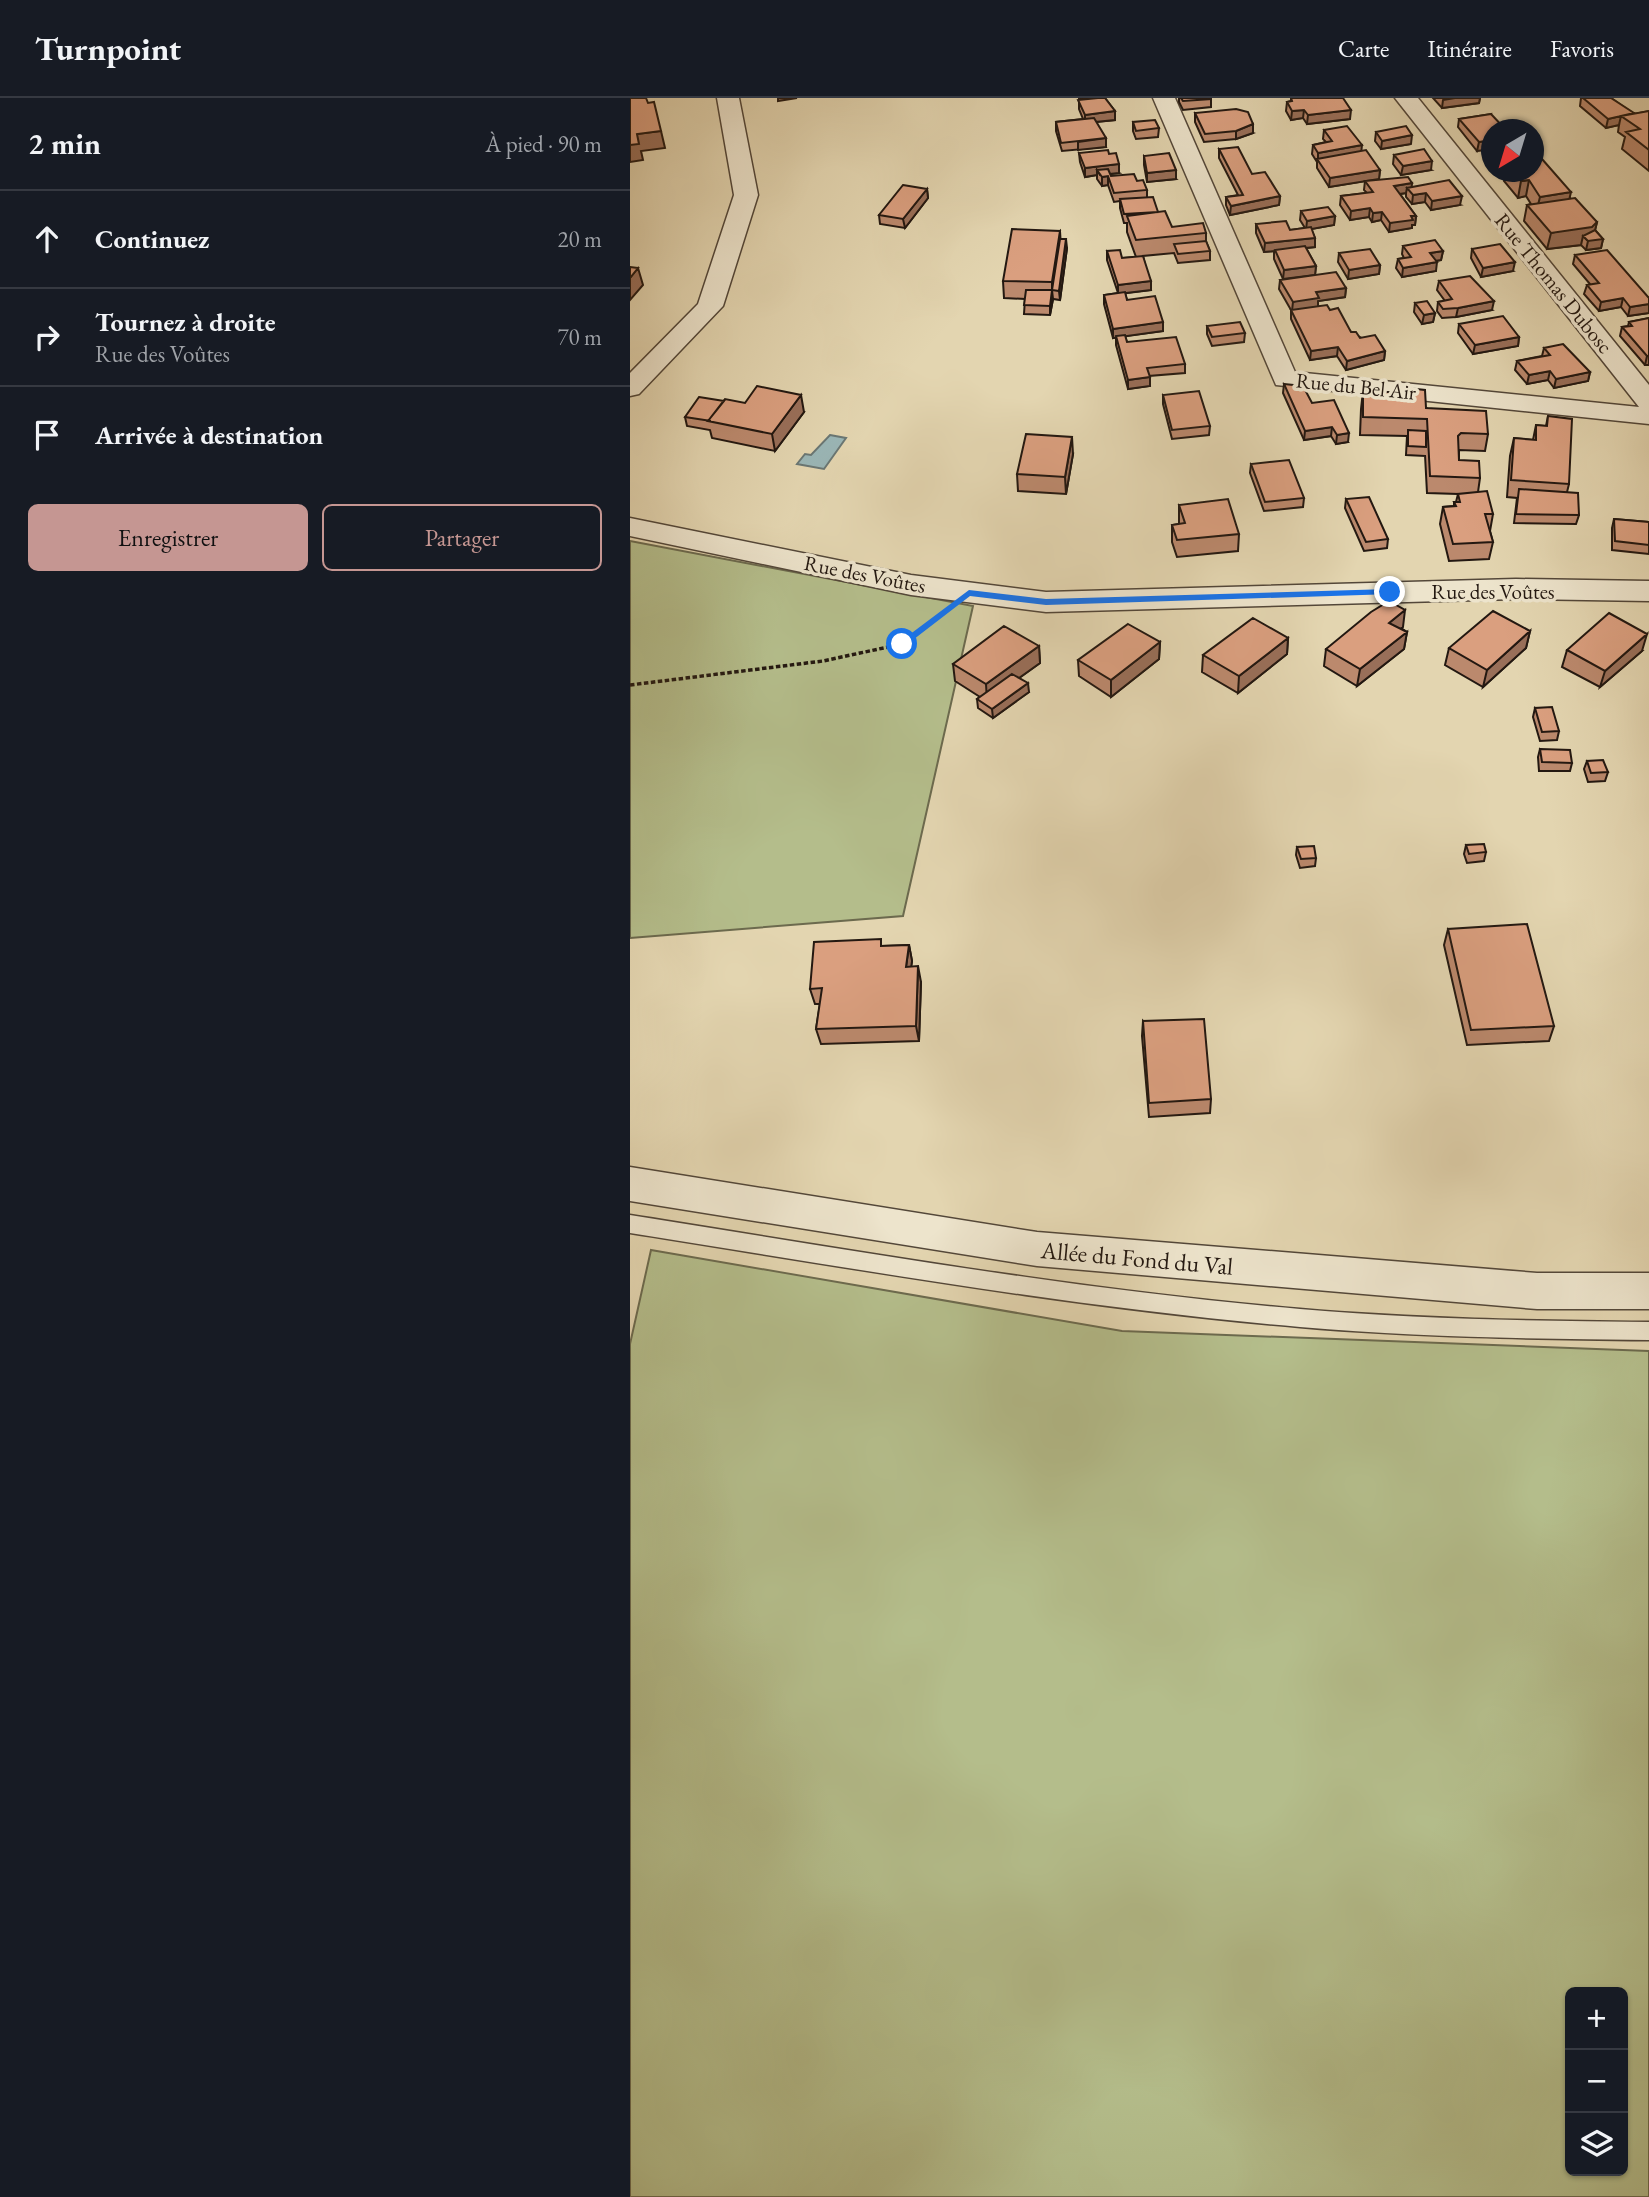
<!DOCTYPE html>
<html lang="fr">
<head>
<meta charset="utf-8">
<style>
	body { margin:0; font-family:"EB Garamond",serif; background:#242831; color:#f1f3f6 }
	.controls { position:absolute; right:21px; bottom:21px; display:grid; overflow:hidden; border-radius:10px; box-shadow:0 2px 5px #0004 }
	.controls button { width:63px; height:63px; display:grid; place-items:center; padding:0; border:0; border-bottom:2px solid #363941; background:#171b24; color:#f1f3f6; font:35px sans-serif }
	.compass { position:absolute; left:851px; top:21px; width:63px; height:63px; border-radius:50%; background:#171b24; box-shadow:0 2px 5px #0004; rotate:218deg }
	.stop { position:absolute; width:21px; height:21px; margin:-16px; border:5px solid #1a73e8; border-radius:50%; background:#fff }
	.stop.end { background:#1a73e8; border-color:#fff; box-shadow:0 2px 7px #0008 }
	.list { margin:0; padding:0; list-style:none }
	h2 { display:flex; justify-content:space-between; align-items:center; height:91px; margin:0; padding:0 28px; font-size:30px }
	h2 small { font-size:23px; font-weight:400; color:#9ea1a6 }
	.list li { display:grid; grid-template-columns:46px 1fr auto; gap:21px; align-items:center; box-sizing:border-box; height:98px; padding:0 28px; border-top:2px solid #363941 }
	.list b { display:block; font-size:26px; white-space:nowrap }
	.list p { margin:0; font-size:23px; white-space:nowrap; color:#9ea1a6 }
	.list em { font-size:23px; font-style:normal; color:#9ea1a6 }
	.actions { display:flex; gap:14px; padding:21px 28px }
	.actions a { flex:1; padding:16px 0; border:2px solid #c59692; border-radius:10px; text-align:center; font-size:24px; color:#c59692 }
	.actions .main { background:#c59692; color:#111 }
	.icon { flex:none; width:38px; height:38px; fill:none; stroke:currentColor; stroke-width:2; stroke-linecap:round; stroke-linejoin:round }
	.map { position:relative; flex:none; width:1019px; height:2099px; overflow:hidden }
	header { display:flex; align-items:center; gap:42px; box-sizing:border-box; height:98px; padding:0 35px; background:#171b24; border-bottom:2px solid #363941 }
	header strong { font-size:33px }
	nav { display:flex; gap:38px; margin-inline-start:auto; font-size:24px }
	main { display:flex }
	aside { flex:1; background:#171b24 }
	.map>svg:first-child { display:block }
	.green { fill:#b4bd8b; stroke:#6c6a4e; stroke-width:2; fill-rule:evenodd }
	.water { fill:#9ab6b6; stroke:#6a7774; stroke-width:2 }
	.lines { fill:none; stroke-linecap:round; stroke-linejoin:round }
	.service-casing { stroke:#534739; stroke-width:3 }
	.minor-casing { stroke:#534739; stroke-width:3 }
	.tertiary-casing { stroke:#534739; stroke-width:3 }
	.path { stroke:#231811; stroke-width:3.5; stroke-dasharray:4.5 2.5; stroke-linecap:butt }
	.service { fill:#ede4cc; fill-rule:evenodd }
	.minor { fill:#ede4cc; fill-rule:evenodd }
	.tertiary { fill:#ede4cc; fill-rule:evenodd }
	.wall { fill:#bb896d; stroke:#231811; stroke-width:2 }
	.shaded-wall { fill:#996f59; stroke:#231811; stroke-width:2 }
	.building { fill:#da9f7f; stroke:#231811; stroke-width:2 }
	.route { fill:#1a73e8 }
	.labels { text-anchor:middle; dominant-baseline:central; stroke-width:7; stroke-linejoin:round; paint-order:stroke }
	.far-street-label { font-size:21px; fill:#231811; stroke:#ede4cc }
	.street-label { font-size:24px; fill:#231811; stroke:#ede4cc }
</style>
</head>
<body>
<header>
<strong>Turnpoint</strong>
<nav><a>Carte</a><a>Itinéraire</a><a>Favoris</a></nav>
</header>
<main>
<aside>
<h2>2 min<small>À pied · 90 m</small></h2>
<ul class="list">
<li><svg class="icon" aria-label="ahead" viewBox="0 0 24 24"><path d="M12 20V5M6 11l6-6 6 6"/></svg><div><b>Continuez</b></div><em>20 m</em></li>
<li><svg class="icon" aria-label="right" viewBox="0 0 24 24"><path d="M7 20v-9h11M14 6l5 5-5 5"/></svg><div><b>Tournez à droite</b><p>Rue des Voûtes</p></div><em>70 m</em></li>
<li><svg class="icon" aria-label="arrive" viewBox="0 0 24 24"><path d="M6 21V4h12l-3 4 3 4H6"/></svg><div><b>Arrivée à destination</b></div></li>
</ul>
<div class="actions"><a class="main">Enregistrer</a><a>Partager</a></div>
</aside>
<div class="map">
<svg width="1019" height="2099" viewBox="0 0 1019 2099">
	<rect width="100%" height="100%" fill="#e3d5b0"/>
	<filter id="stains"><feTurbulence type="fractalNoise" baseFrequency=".00286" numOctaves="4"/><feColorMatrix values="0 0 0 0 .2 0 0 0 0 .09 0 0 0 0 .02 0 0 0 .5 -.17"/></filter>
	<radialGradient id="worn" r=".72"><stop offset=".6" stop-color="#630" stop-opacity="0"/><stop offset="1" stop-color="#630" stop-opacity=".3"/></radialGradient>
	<path class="green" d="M0,443L343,508L273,818L0,840Z
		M21,1152L492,1233L1019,1253V2099H0V1246ZM993,1894V2073H940V1894Z"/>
	<path class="water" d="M200,337L216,340L194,371L167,366L175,356L181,357Z"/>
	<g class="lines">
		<defs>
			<path id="service" d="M0,1117C222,1152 446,1192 670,1211C786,1221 903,1223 1019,1224V1242C903,1241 786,1239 670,1229C446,1210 222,1170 0,1135Z"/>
			<path id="minor" d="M87,0H109L128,97L93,208L9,296L0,298V275L68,206L104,97Z
				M523,0H545L665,274L1009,309L765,0H788L1019,287V326L646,287Z
				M0,420L281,477L416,494L886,481L1019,483V503L886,501L416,514L281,497L0,438Z"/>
			<path id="tertiary" d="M0,1069L407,1134L907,1175H1019V1211H907L407,1168L0,1103Z"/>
		</defs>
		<use href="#service" class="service-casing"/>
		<use href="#minor" class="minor-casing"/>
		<use href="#tertiary" class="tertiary-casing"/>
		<path class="path" d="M0,587L193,563L272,546L297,528"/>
		<use href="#service" class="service"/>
		<use href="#minor" class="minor"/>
		<use href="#tertiary" class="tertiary"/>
	</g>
	<path class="wall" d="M449,0H476H475L485,13V22L466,24L476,49L432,53L426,33V24L453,21L449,11Z
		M549,0H581V9L553,12L549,4Z
		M661,0L720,21L677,26L673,20L661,22L656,13L657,4L661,3Z
		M803,0H850L849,5L812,10Z
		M951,0H981L1004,16L1019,13V73L992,51L995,39L988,34L989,27L976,30L950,8Z
		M565,15L623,35L606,41L574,44L565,24Z
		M861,16L847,53L828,29L829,21Z
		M503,24L529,30L528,39L506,41L503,33Z
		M694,32L731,53L750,72L749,81L738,83L782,85L781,89L830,107L801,112L795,104L782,106L776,99V95L770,96L786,118L785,127H782V130L759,134L751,122L742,124L739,119L720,122L710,107L711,98L737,95L734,92L735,83L699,89L687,70V64L682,56L683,47L696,44L693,41Z
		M746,34L781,46L751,51L745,43Z
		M589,51L622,76L650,98L649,107L600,117L596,107V99L608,97L589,60Z
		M449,55L489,75L481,76V78L507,83L517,92V99L528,114L542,129L576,135V143L580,153V162L548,165L544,155L513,158L521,192L495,195L497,202L533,224V233L495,238L497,244L555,266V275L519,278L520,288L498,291L486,247V239L483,240L474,206V197L488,195L477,162V153L492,160L506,159L497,134V125H494L490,110V103L484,104L478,87L472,88L467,81V77L455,79L450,64Z
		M764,57L801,72L771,77L763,66Z
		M514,58L546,81L517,84L514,67Z
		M876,74H904L940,100L967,124L965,132L973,141L971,150L956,152L951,147L917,151L894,123L897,107L901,106L896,98L888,100L874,83Z
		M297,91L298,100L275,130L250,126L249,117Z
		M671,113L705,118L704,127L681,131L685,140V149L676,150L686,168L685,177L716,190L715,199L688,203V208L700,212L721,234L755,253L754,262L716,272L707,258L680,262L661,221V212L649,191L650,182L681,177L653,181L644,161V153L634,154L626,135V126L660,132L675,130L670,122Z
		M430,133V141L437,150L430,202L423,201L420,217L394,216L395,201L374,200L373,183Z
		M773,148L813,153L811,162L806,163V173L772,179L766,170L768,161L774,160L772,156Z
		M842,151L883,173L851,179L841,160Z
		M709,155L750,167L749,176L718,181L708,164Z
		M945,157L1019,200V215L998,218L991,209L969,213L954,196L957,187L960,186L943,166Z
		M809,183L862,212L826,219L812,220L807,213L808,204L815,203L807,192Z
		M785,205L805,215L803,224L792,226L784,214Z
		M1019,220V267H1015L990,238L992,229L998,228L999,224Z
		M829,226L889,239L888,248L843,256L828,235Z
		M577,228L615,235L614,244L582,248L577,236Z
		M914,250L960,274L958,283L924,290L918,282L897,286L885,272L887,263L912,258Z
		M654,286L682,305L718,344L706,346L701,338L674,342L653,295Z
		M777,290L796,310L858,336L855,353L829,352V362L850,380L848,394L863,416L860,433L863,444L859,461L819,463L810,426L813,409L824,408V404H826L828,396L797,395L795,357V358L776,357L777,338L730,337L731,311L733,293L777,295Z
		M533,297L580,328L579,337L542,341L533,306Z
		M94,303L174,314L145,353L82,340L80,332L57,328L55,319Z
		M918,318L939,386L937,394L949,417L946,426L884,425L887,400L877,399L880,358L884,340L903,342L906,327L916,328Z
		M443,356L436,396L388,393L387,376Z
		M621,366L674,400L673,409L634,413L620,375Z
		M716,401L758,441L757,450L734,453L715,410Z
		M549,407L609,436L608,453L547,459L542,444V427L549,426Z
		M984,421L1019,424V456L982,452V430Z
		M773,529L771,530L777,534L774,551L727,588L694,568L696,551Z
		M900,533L896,550L853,589L815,567L819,550Z
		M658,540L657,556L608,595L572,574L573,557Z
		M530,544L529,561L481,599L449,578L448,562Z
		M409,548L410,565L389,580L399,594L363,620L348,610L347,601L350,599L325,583L323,566Z
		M937,552L1012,553L970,589L932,569Z
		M905,610L929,633L927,642L910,643L903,619Z
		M910,651L942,665L940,673H909L908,659Z
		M957,663L978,674L975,683L958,684L954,671Z
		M836,747L856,754L854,763L837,765L834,756Z
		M667,749L686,760L685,768L670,770L666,757Z
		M818,831L924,928L919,943L837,947L814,847Z
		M279,847L282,863L281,869L291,884L289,943L191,946L186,931L190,906H185L180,891L252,848Z
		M513,923L581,1001L580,1015L519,1019L512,938Z"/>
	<path class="shaded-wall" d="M148,0H167L148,3Z
		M825,0H850L849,5L812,10L813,2Z
		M674,12L673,20L661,22L662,13Z
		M721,12L720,21L677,26L678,17Z
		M485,13V22L455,25V17Z
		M991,18L989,27L976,30L978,21Z
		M623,26V35L606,41V33Z
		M31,33L35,50L11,53L13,62L0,64V47L7,36Z
		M782,37L781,46L751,51L752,43Z
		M476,40V49L448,52V44Z
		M862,42V51L847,53L849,44Z
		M732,47L731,56L688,62V55Z
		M802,63L801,72L771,77L773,68Z
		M489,66V75L470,77L467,72V77L455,79V70Z
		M546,72V81L517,84V75Z
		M750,72L749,81L699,89L700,80Z
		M478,78V87L472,88V79Z
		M899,82L896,98L888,100L891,83Z
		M782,85L781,94L777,90L776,95L763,97L764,88Z
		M297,91L298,100L275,130L273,121Z
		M941,94L937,111L906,115L910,99Z
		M796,95L795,104L782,106L783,97Z
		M650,98L649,107L600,117L601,108Z
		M832,98L830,107L801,112L802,103Z
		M740,110L739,119L720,122L721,113Z
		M752,114L751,122L742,124L743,115Z
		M705,118L704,127L676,132L677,123Z
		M781,118H786L785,127H782V130L759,134L760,125Z
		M967,124L963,141H973L971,150L956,152L958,143L953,138L951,147L917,151L921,135Z
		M430,133L431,149L422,192L423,201L420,217V208L422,193V184Z
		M685,140V149L634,154L635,145Z
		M436,141L437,150L430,202L429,193Z
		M813,153L811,162L799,164L800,155Z
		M807,164L806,173L772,179L773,170Z
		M885,164L883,173L851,179L853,170Z
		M750,167L749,176L718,181L719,172Z
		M686,168L685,177L653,181L654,172Z
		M8,170L13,187L0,202V180Z
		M521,183V192L488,196V187Z
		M716,190L715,199L688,203V209L662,213L663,204L686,194Z
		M993,200L991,209L969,213L971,204Z
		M864,203L862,212L826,219L828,210Z
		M1019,206V215L998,218L1000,209Z
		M805,215L803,224L792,226L794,217Z
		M533,224V233L483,240V231Z
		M889,239L888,248L843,256L845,247Z
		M708,249L707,258L680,262L681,253Z
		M755,253L754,262L716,272L717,263Z
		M1017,258H1019V267H1015Z
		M920,273L918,282L897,286L899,277Z
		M960,274L958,283L924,290L926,281Z
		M520,279V288L498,291V282Z
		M171,297L174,314L145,353L142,336Z
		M702,329L701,338L674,342L675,333Z
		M719,335L718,344L706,346L707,337Z
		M442,339L443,356L436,396L435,379Z
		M775,512L773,529L757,541L759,525Z
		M900,533L896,550L853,589L857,572Z
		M777,534L774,551L727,588L730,571Z
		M1017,536L1012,553L970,589L975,573Z
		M658,540L657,556L608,595L609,578Z
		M530,544L529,561L481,599V582Z
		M409,548L410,565L357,603L356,586Z
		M398,585L399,594L363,620L362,611Z
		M279,847L282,863L279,885L276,869Z
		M288,868L291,884L289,943L286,928Z"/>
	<path class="building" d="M0,0H16L18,5L24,4L31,33L7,36L9,46L0,47Z
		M468,0H475L485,13L455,17L448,2Z
		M551,0H581V1L553,3Z
		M661,0H713L721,12L678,17L674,12L662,13L657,4L662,3Z
		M953,0H981L1004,15L978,21Z
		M606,11L618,14L623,26L606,33L575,36L565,15Z
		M1019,13V52L996,34L1010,31L991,18Z
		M861,16L876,32H862V42L849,44L829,21Z
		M464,20L476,40L431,45L426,24Z
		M525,22L529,30L506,33L503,24Z
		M717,28L732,47L688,55L683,47L702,43L694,32Z
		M776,28L782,37L752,43L746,34Z
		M608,49L622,76L635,74L650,98L601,108L596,99L613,97L589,51Z
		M794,51L802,63L773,68L764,57Z
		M478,52L479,56L486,55L489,66L455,70L449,55Z
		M736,52L750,72L700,80L687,61Z
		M539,55L546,72L517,75L514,58Z
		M912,61L941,94L910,99L899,82L891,83L883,74H904V62Z
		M478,71L481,78L504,76L507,83L513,82L517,92L484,95L478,78L472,79L467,72Z
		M778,79L782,85L764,88L786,118H781L783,122L760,125L752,114L743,115L740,110L721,113L711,98L743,94L735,83Z
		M819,82L832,98L802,103L796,95L783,97L777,90Z
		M273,87L297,91L273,121L249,117Z
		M523,99L528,114L494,116L490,101Z
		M945,100L967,124L962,129L921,135L897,107Z
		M698,109L705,118L677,123L671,113Z
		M535,113L542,129L573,125L576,135L506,142L497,118Z
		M656,123L660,132L681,129L685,140L635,145L626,126Z
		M382,131L430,133L422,184L373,183Z
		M965,132L973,141L958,143L953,138Z
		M430,141H436L429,193L422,192Z
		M805,142L813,153L800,155L807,164L773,170L768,161L781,159L773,148Z
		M576,143L580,153L548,156L544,146Z
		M870,146L885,164L853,170L842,151Z
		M675,148L686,168L654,172L645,152Z
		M740,151L750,167L719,172L709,155Z
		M490,152L492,160L513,158L521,183L488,187L477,153Z
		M977,152L1019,200V206L1000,209L993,200L971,204L957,187L969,185L945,157Z
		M0,169L8,170L0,180Z
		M706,174L716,190L686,194L689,200L663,204L650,182Z
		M840,178L864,203L828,210L813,211L808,204L822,201L809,183Z
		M396,192H422L420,208L394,207Z
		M495,194L497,202L525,198L533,224L483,231L474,197Z
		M797,203L805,215L794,217L785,205Z
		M697,207L700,212L708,210L721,234H726L730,240L745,237L755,253L717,263L708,249L681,253L661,212Z
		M873,218L889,239L845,247L829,226Z
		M1019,220V258H1017L992,229L1002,228L999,224Z
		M610,224L615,235L582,239L577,228Z
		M495,237L497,244L546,239L555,266L517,270L520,279L498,282L486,238Z
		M933,246L960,274L926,281L920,273L899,277L887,263L920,257L914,250Z
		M654,286L673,288L682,305L704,302L719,335L707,337L702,329L675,333Z
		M127,288L171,297L142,336L78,323L95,301L115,305Z
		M777,290L795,292L796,310L856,313L858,336L831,335L828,338L829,362L849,363L850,380L800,378L797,321L733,319V293L777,295Z
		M569,293L580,328L542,332L533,297Z
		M69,299L94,303L78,323H81L55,319Z
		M918,318L942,321L939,386L881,382L884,340L906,342V327L917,328Z
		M778,332L796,333V349L778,348Z
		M396,336L442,339L435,379L387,376Z
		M659,362L674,400L635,404L621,366Z
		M889,391L948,395L949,417L886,416Z
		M857,393L863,416H855L863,444L823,446L813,409L826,408L824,404H830L828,396Z
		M739,399L758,441L736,444L716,401Z
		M598,401L609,436L547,442L542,427L555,425L549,407Z
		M984,421L1019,424V447L985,443Z
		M759,503L775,512L759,525L777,534L730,571L696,551L741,514Z
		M863,513L900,533L857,572L819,550Z
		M979,515L1017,536L975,573L937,552Z
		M623,520L658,540L609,578L573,557Z
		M498,526L530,544L481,582L448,562Z
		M374,528L409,548L356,586L323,566Z
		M382,576L398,585L362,611L347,601Z
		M922,609L929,633L912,634L905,610Z
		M910,651L940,652L942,665L912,664Z
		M973,662L978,674L961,675L957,663Z
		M854,746L856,754L839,756L836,747Z
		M684,748L686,760L671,761L667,749Z
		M897,826L924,928L841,932L818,831Z
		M251,841V848L279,847L276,869L288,868L286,928L186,931L192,890L180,891L184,844Z
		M574,921L581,1001L519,1005L513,923Z"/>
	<path class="route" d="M760,491L763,496L416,507L340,498L275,548L267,546L339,492L416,501Z"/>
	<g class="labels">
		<g class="far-street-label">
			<text transform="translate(924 185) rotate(51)">Rue Thomas Dubosc</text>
			<text transform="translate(726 288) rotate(6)">Rue du Bel Air</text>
			<text transform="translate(235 476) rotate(11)">Rue des Voûtes</text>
			<text x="863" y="493">Rue des Voûtes</text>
		</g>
		<g class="street-label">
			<text transform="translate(507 1160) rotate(5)">Allée du Fond du Val</text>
		</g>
	</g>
	<rect width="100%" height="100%" filter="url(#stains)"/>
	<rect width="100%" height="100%" fill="url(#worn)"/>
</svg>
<div class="controls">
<button>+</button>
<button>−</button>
<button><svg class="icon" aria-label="layers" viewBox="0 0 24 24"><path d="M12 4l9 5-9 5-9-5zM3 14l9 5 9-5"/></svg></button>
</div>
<svg class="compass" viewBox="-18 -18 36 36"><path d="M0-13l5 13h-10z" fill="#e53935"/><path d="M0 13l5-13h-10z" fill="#9ea1a6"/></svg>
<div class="stop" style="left:272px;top:546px"></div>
<div class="stop end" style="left:760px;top:494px"></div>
</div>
</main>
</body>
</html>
